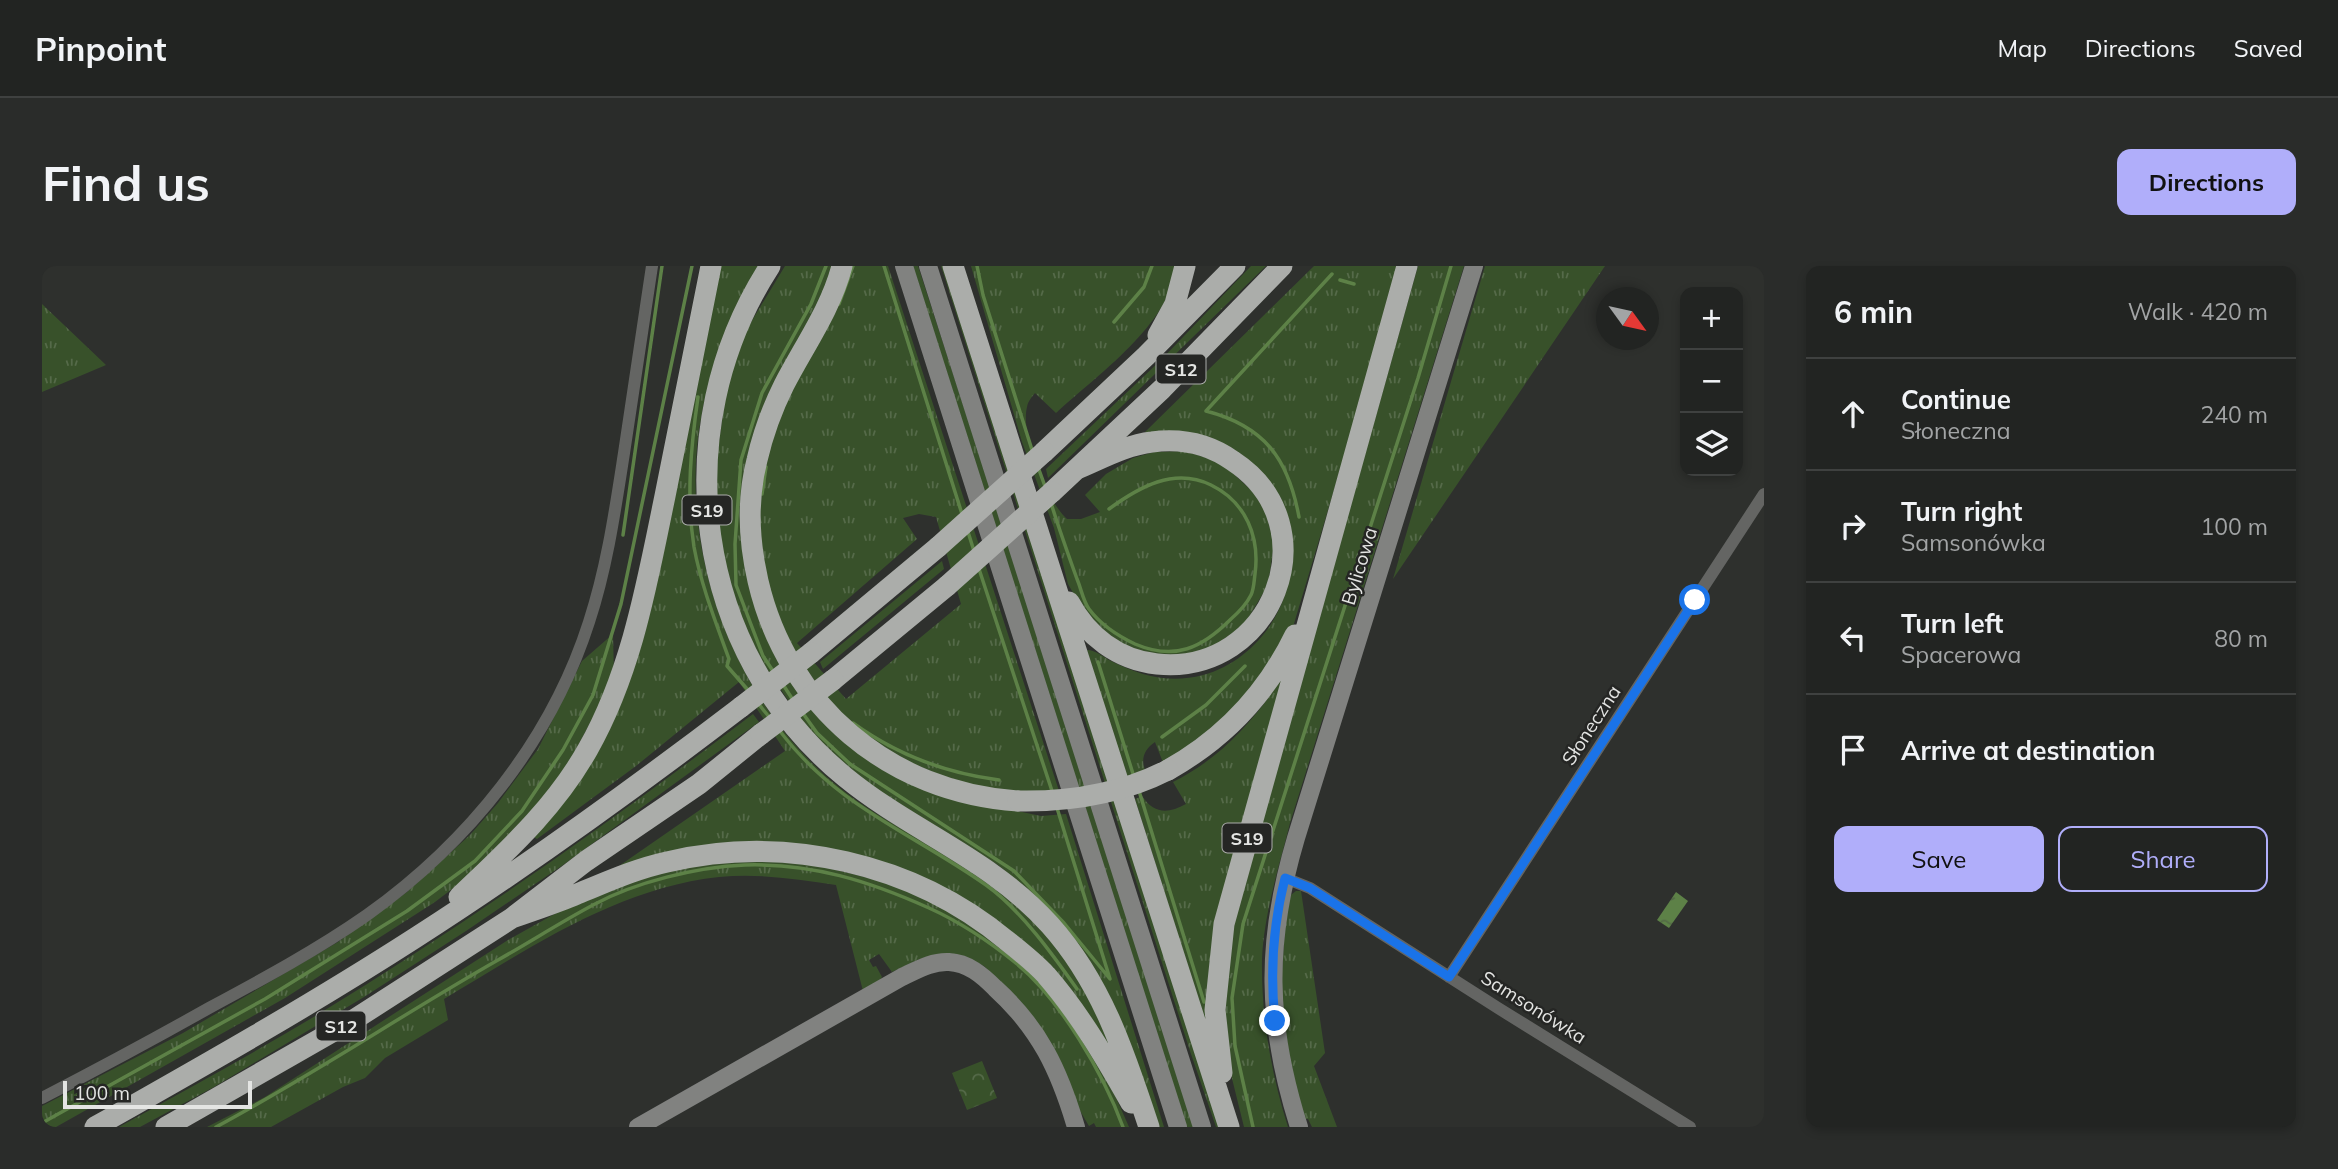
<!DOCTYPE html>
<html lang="en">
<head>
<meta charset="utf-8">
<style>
	body { margin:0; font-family:Mulish,sans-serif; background:#2a2c2a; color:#f1f3f6 }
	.controls { position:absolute; right:21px; top:21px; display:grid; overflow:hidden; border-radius:14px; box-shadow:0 4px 10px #0003 }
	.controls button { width:63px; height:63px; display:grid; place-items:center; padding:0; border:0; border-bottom:2px solid #3f4140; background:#222422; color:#f1f3f6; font:35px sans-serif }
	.compass { position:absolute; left:1554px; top:21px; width:63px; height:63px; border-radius:50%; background:#222422; box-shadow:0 4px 10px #0003; rotate:123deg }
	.scale { position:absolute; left:21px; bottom:18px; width:189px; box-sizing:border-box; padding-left:7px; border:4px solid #e4e5e3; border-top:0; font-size:19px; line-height:24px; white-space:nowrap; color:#e4e5e3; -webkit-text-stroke:5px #252624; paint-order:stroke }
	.stop { position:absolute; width:21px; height:21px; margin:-16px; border:5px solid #1a73e8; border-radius:50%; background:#fff }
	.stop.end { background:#1a73e8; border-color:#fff; box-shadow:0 2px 7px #0008 }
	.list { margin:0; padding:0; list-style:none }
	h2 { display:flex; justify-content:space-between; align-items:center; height:91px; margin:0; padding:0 28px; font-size:30px }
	h2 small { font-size:23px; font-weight:400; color:#a2a4a5 }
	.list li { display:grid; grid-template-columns:46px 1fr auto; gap:21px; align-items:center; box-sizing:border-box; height:112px; padding:0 28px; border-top:2px solid #3f4140 }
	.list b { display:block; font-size:26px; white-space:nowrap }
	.list p { margin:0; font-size:23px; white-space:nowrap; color:#a2a4a5 }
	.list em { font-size:23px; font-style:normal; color:#a2a4a5 }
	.actions { display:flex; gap:14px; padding:21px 28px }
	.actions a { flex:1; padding:16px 0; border:2px solid #b0aefa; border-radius:14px; text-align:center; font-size:24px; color:#b0aefa }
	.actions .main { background:#b0aefa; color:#111 }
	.icon { flex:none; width:38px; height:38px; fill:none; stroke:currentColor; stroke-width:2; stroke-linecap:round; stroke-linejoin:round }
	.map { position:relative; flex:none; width:1722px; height:861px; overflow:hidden; border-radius:14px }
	header { display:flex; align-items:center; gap:42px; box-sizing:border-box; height:98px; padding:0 35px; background:#222422; border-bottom:2px solid #3f4140 }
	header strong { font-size:33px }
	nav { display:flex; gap:38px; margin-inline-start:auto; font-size:24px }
	.intro { display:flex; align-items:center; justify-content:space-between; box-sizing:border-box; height:168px; padding:0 42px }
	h1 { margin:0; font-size:49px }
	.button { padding:18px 32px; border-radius:14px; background:#b0aefa; color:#111; font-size:24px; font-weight:700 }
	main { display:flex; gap:42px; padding:0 42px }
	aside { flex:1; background:#222422; border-radius:14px; box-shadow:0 4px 10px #0003 }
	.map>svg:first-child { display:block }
	.grass { fill:url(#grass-tufts); fill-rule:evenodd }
	.park { fill:url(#park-crowns) }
	.water { fill:url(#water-ripples) }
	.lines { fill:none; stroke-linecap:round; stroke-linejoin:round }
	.stream { stroke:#5d8147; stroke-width:3.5 }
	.street { stroke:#646563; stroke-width:12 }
	.secondary { stroke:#818280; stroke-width:18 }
	.highway { stroke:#abadaa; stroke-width:21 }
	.highway-bridge { stroke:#abadaa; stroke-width:21 }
	.route { stroke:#1a73e8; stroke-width:9 }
	.labels { text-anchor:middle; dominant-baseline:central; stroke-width:5; stroke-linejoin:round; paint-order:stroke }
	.shield { fill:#252624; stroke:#abacaa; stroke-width:2 }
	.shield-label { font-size:18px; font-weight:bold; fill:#e4e5e3 }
	.street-label { font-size:19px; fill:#e4e5e3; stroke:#252624 }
</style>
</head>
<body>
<header>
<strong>Pinpoint</strong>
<nav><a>Map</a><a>Directions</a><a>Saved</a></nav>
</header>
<div class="intro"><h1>Find us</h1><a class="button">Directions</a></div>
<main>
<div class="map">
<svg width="1722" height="861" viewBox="0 0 1722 861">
	<defs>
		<pattern id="grass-tufts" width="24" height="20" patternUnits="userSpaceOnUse" patternTransform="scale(1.75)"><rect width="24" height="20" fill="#38512a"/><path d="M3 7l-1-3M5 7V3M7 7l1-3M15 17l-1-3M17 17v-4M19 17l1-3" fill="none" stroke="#556a49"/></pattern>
		<pattern id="park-crowns" width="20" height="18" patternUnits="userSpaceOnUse" patternTransform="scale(1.75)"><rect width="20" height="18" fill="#38512a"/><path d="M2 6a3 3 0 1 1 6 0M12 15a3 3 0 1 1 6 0" fill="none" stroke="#556a49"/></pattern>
		<pattern id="water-ripples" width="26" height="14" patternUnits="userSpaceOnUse" patternTransform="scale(1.75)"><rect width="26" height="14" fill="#5d8147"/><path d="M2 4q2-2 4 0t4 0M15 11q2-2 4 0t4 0" fill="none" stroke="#536946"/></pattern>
	</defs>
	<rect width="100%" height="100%" fill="#2e302d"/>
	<path class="grass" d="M675,0H718C692,46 670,95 660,147C633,280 692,438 798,522C844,559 898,580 946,614C983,639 1025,690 1047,729C1059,750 1067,774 1077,796L1012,708L818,591H613L577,600L743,485L697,416L594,500L495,573L490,570L563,469Z
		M743,0H793L781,32L729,128L704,301L791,463L960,542L999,550L1024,548L1122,861H1114L1104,829L985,623L956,599L810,508L767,465L714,387L688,323L676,270L673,204L682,140L689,100L706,61Z
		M809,0H846L1018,528L1001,530L922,519L848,488L793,442L748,382L731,345L715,258L718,224L729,170ZM877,248L894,251L919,338L804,433L755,377L875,273L861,252Z
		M871,0H876L1156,861H1144Z
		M899,0H907L1180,861H1174L1148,785Z
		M929,0H1134C1129,58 1055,109 1014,147L993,127C990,131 986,135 985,141C978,168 1004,234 1025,253H1039L1058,246L1043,229L1064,208L1091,192L1112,186L1143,185L1180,197L1213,228L1224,247L1232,278L1226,319L1202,359L1166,384L1126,391L1076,379L1045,351L1026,318L1012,262L980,176Z
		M1209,0H1224L1006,212L1004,203L1119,94Z
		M1272,0H1359L1251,361L1196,446L1122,499L1113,476C1102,483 1098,494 1104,506L1084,513L1045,384C1054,384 1061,391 1069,395C1099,410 1128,418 1161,409C1209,396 1247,348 1248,299C1248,284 1238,263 1233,248C1229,236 1227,218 1219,208C1213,198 1201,189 1191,183C1178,175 1119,165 1103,166Z
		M1376,0H1422L1248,557C1237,601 1222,647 1220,693C1219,750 1229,807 1246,861H1202L1181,776L1188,677L1199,629Z
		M1443,0H1563L1351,313Z
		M0,38L64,99L0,126Z
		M900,295L902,303L781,403L778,396Z
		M571,368L572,410L559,437L520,509L443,598L393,636L243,732L14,861H0V840L141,767L296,676L365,626L428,569L456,537L496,483L540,395Z
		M1242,409L1166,764L1093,533L1100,530C1112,548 1126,548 1144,538L1131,516C1179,492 1213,454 1242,409Z
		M711,448L717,456L521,599L424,665L322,731L172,821L98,861H77C144,824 210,788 275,749C426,657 570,555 711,448Z
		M750,593L859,620L924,654L993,710L1061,802L1087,861H1054L1052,857L1047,860L969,727L942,700L922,690L896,688L878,693L850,706L837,688L827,694L831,701L834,700L840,711L837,715L821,725L794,619C755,613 716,607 677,611C575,622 488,682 402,733L406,754L343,792L323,812L301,821L229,861H165L223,831L466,674L543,631L658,595Z
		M1254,625H1259L1283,787L1272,800L1295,861H1270L1266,853H1258L1238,733L1245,632Z"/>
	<path class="park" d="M940,795L955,832L925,844L910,807Z"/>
	<path class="water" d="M1634,626L1646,635L1627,662L1615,654Z"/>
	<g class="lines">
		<path class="stream" d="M842,0L920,248
			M935,0L941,29L991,187
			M1298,14L1312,18
			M797,38L811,0
			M1072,56L1102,21L1110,0
			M656,131C649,180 644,231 652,281C659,319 674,357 687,393L685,400L706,424
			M996,201L1004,223
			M720,228L724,201
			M1009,237C1017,263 1026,288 1035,313C1039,322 1041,335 1047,343C1059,359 1076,370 1093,378C1133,395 1160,382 1189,353C1197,346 1204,339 1209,329C1212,323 1212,315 1213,308C1218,271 1204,236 1169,219C1132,201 1097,221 1067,243
			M1257,251C1246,192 1222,160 1164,145L1290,8
			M926,266L932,285
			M581,269L620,0
			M937,303L1011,528
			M1056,396L1092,511
			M731,405L721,390L694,319L693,278L699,194L720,127L769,38L784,0
			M740,417L751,434
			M715,436L728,452
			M760,446L775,467L808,498L972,605L1022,657L1068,713L1015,542
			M811,457C855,489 903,507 957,514
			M737,464C795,541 869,566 944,619C979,644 1011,689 1035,723
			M1120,471L1164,439L1203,400
			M1097,525L1162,736
			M0,857L223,733L365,645L433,595L480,545L521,484L551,429L579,338L650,0
			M174,861C271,809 361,748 456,694C488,676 519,656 551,639C593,616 655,601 703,599C770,597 827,615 887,642C918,656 948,676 975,698C1018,733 1062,809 1081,861
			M1211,861L1193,780L1190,732L1201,658L1376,112L1409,0"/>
		<path class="street" d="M1243,612L1268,622L1456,742L1648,861
			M1407,711L1722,228
			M0,832C56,803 112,773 167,742C221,713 275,684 325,649C426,577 509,475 547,356C565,301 573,245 582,187C591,125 601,62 610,0"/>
		<path class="secondary" d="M862,0L1136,861
			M886,0L1160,861
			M596,861L860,711C875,704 890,695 907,696C926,697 940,709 953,722C998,763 1017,804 1034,861
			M1257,861C1224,757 1223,676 1254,572L1432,0"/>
		<path class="highway" d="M728,0C622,164 651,386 803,511C870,566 948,592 1008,659C1060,717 1083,788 1107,861
			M800,0C789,43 762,80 742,119C730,143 721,168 715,194C705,233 707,276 716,315C745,440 848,527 976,535
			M911,0L1187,861
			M1116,69L1133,38L1143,0
			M1002,186L1104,90L1193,0
			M1010,226L1120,123L1240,0
			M1027,336C1045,370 1076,394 1115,398C1230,410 1290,260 1191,195C1167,178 1139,172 1110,176C1084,179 1059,193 1035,203
			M769,387L896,281
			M791,414L905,320
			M1126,504C1183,472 1225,427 1253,369
			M417,631C465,585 513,542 546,483C590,405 605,317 623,230C638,153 654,77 669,0
			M470,652C492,644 514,637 535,628C565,616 593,603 625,596C743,568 871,597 964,674C978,685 992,696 1004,709C1038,748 1064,793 1089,837
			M1180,807L1173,744L1182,658L1365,0
			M53,861C161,800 269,739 373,672C485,600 593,522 699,441
			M124,861L313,753L470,652L544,595L657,518L719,468"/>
		<path class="highway-bridge" d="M896,281L1002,186
			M905,320L1010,226
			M699,441L769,387
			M719,468L791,414
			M976,535C1029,536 1079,528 1126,504"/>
	</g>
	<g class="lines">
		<path class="route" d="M1233,755C1228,707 1231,659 1243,612L1268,622L1407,711L1653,334"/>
	</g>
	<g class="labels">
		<g class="shield">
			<rect x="1114.5" y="88.5" width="49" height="29" rx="5"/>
			<rect x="640.5" y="229.5" width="49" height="29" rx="5"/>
			<rect x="1180.5" y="557.5" width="49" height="29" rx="5"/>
			<rect x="274.5" y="745.5" width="49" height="29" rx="5"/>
		</g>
		<g class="shield-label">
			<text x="1139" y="103">S12</text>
			<text x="665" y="244">S19</text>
			<text x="1205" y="572">S19</text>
			<text x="299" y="760">S12</text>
		</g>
		<g class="street-label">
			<text transform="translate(1317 300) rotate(-73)">Bylicowa</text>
			<text transform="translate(1549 459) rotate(-57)">Słoneczna</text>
			<text transform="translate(1492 741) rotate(32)">Samsonówka</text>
		</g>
	</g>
</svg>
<div class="controls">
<button>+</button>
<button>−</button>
<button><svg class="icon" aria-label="layers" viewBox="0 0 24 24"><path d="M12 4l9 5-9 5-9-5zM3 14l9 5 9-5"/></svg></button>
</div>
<svg class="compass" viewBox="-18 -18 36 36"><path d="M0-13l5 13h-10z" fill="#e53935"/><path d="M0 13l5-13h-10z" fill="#a2a4a5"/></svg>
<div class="scale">100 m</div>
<div class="stop" style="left:1653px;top:334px"></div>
<div class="stop end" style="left:1233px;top:755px"></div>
</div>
<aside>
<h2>6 min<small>Walk · 420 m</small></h2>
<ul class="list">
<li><svg class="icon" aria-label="ahead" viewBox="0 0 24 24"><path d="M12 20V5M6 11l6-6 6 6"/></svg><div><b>Continue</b><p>Słoneczna</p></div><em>240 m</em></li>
<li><svg class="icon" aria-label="right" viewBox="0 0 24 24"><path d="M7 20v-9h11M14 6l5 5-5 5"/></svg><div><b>Turn right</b><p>Samsonówka</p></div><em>100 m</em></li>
<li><svg class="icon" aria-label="left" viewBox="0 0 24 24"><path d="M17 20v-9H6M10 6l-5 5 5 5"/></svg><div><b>Turn left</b><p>Spacerowa</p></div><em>80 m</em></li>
<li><svg class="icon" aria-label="arrive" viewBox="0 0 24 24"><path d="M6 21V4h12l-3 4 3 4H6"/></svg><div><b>Arrive at destination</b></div></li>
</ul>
<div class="actions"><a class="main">Save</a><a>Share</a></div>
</aside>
</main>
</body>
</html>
